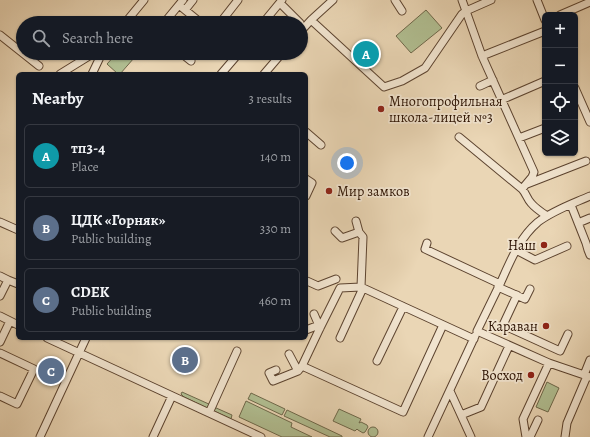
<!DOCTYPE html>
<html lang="en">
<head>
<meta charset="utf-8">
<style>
	body { margin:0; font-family:Alegreya,serif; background:#242831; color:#f1f3f6 }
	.controls { position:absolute; right:12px; top:12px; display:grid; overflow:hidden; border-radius:6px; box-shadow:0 1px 3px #0004 }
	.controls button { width:36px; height:36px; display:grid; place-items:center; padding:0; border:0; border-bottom:1px solid #363941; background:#171b24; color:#f1f3f6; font:20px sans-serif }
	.you { position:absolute; left:347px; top:163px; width:14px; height:14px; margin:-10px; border:3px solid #fff; border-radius:50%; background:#1a73e8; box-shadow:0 0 0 6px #1a73e833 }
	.badge { display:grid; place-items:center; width:26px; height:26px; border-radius:50%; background:#1a73e8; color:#fff; font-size:13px; font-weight:700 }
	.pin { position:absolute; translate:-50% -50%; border:2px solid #fff; box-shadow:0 1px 4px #0006 }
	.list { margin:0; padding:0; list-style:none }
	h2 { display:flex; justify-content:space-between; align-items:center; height:52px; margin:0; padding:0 16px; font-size:17px }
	h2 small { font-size:13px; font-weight:400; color:#9ea1a6 }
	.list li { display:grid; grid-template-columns:26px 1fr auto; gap:12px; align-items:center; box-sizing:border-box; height:64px; margin:0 8px 8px; padding:0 8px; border:1px solid #363941; border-radius:6px }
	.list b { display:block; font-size:15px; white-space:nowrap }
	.list p { margin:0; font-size:13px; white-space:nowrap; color:#9ea1a6 }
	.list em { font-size:13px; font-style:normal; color:#9ea1a6 }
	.icon { flex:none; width:22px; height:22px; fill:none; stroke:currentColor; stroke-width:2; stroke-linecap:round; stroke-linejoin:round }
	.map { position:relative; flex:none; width:590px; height:437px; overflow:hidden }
	.search { position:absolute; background:#171b24; box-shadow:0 1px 3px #0004; left:16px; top:16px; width:292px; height:44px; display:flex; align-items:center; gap:10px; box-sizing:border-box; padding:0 14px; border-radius:22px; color:#9ea1a6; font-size:15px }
	.panel { position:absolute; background:#171b24; box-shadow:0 1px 3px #0004; left:16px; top:72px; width:292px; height:268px; border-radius:6px }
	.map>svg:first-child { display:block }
	.green { fill:#b1bf92; stroke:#6e684a }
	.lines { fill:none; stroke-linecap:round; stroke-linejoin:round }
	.minor-casing { stroke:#5c432f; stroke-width:9 }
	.minor { stroke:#f1e4cf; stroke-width:7 }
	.poi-dot { fill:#8f2418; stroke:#f1e4cf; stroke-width:1.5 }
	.labels { text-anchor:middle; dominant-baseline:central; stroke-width:3.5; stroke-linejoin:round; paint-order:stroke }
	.poi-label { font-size:14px; fill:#2c1202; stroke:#f1e4cf; text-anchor:end }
</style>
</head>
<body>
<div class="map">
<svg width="590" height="437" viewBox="0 0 590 437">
	<rect width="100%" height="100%" fill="#ead6b5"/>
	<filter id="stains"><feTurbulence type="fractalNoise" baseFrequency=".005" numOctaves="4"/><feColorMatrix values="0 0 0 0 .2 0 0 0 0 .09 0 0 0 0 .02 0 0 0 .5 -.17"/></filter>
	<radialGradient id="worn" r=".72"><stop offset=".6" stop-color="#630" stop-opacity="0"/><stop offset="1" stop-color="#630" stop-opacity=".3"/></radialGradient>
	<path class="green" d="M426,10L442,28L411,53L396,36Z
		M117,53H128L134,58L120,74H118L107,64Z
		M547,382L559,388L548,412L536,407Z
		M182,392L211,405L210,407L207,408L184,397L181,394Z
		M251,393L285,409L282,415L248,399Z
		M246,401L292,423L291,427L312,437H282L239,417Z
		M214,407L232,415L231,419L214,411L213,408Z
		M339,409L361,419L359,423L361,422L367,425L368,427L365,432L363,433L358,430L357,429L355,431L333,421Z
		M287,410L342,436V437H330L284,416Z
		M368 432a5 5 0 1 1 10 0a5 5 0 1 1-10 0Z"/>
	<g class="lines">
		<defs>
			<path id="minor" d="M395,0L402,11
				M491,0L466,11L482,56L534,172L532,177L522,189C526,193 527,199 531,203C535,208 541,212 547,216
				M537,0L545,20
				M280,3L300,23
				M179,5L201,23
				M185,10L193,0
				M560,15L590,2
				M311,20L384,87L402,81L425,68L462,14L466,11L462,0
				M125,23L144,0
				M164,23L183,0
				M220,23L238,0
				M263,23L282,0
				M301,31L311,20L333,0
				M0,35L39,66
				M181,53L191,61
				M482,56L545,31
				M60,74L94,53
				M92,74L102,53
				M221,74L239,53
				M264,74L282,53
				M480,86L493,80
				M575,88L590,122
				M501,100L545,81
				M306,132L321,145
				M459,137L522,189
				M519,138L545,128
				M306,179L312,183L306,196
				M527,184L586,161
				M590,196C572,204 554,210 538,222C519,238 510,262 500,284C492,300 485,315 477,331L549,363L590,377
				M571,205L586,243L588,250L590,255
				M356,221L359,232L363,237L361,287
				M0,222L18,230
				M578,223L590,218
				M335,231L342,238L359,232
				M427,243L425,249L500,284
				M516,250L535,260L567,246
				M0,276L8,280L0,296
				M8,280L18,284
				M307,281L318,286L336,279
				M498,287L525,299L530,289
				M517,295L503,325L560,351L568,334
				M314,314L320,328
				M0,316L18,325
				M306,330L319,325
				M47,338L261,437
				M340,338L363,288
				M0,342L10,321
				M0,353L34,369L17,404L0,396
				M289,354L298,371
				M377,361L403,307
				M302,366L403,412L443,325
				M276,370L269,373L273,381L298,371L302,366L320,328L340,288L361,287L474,339
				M584,375L590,360
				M450,391L471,437
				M209,413L237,351
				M461,415L481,407L509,346
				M40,437L86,338
				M153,437L172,396
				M428,437L475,336
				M526,437L523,419L549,363
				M530,437L538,420
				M565,437L567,423L587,376"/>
		</defs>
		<use href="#minor" class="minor-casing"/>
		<use href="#minor" class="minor"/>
	</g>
	<g class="poi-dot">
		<circle cx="381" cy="109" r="4"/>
		<circle cx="329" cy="191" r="4"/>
		<circle cx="544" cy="245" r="4"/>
		<circle cx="546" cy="326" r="4"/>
		<circle cx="531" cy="375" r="4"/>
	</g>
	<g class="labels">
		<g class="poi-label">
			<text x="389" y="101" text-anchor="start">Многопрофильная<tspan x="389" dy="16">школа-лицей №3</tspan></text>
			<text x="337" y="191" text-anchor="start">Мир замков</text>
			<text x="536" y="245">Наш</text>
			<text x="538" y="326">Караван</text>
			<text x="523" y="375">Восход</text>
		</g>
	</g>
	<rect width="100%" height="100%" filter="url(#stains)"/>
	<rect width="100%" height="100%" fill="url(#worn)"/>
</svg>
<div class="controls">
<button>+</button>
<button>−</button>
<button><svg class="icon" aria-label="locate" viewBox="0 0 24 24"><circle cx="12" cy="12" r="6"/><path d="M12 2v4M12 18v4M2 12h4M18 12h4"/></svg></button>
<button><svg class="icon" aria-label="layers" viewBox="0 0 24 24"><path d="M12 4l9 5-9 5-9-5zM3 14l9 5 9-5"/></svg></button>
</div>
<div class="you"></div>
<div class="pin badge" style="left:366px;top:54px;background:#0f9aa8">A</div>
<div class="pin badge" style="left:185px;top:360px;background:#5c6f8a">B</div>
<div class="pin badge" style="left:51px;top:371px;background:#5c6f8a">C</div>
<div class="search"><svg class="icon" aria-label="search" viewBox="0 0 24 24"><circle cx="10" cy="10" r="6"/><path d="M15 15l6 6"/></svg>Search here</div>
<section class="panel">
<h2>Nearby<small>3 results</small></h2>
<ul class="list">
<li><span class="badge" style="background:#0f9aa8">A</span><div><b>тп3-4</b><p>Place</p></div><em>140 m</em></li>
<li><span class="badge" style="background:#5c6f8a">B</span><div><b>ЦДК «Горняк»</b><p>Public building</p></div><em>330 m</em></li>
<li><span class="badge" style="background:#5c6f8a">C</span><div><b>CDEK</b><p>Public building</p></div><em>460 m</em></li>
</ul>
</section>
</div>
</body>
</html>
